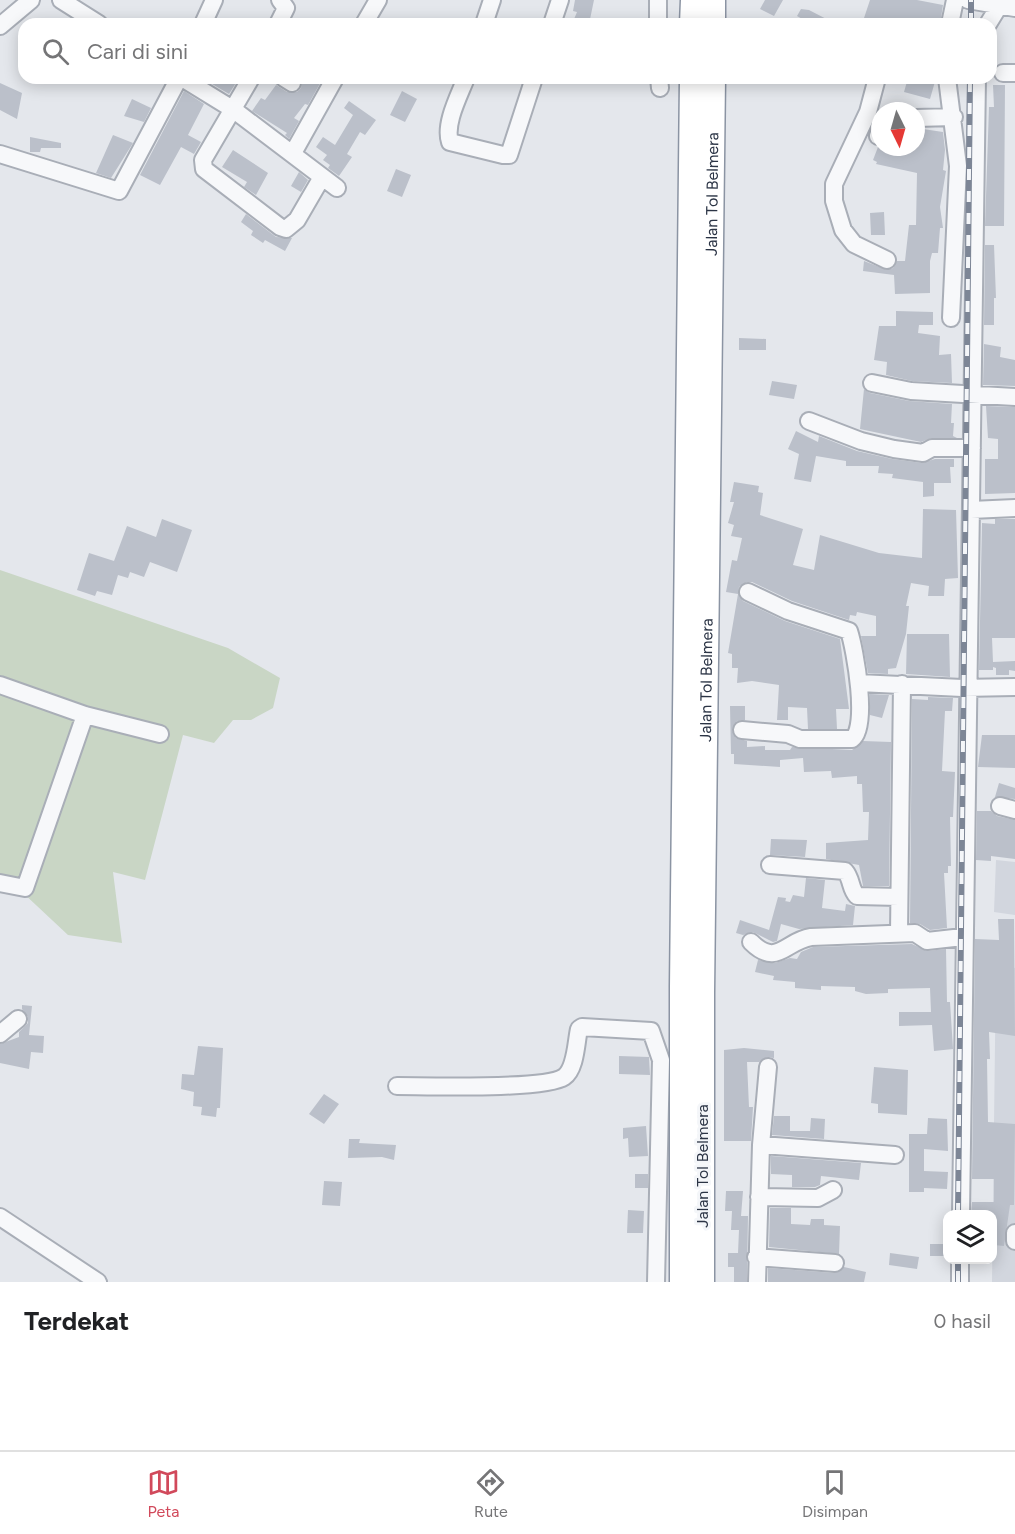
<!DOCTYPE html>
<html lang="id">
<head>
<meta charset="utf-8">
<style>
	body { margin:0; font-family:Figtree,sans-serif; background:#f6f6f6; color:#202124 }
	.controls { position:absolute; right:18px; bottom:18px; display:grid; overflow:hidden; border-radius:12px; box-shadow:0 3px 15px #0003 }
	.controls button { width:54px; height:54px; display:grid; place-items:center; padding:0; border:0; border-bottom:2px solid #e0e0e0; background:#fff; color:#202124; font:30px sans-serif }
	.compass { position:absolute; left:871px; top:102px; width:54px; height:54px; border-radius:50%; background:#fff; box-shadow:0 3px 15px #0003; rotate:175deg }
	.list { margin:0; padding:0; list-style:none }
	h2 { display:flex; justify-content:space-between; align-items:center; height:78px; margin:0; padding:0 24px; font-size:26px }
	h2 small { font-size:20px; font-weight:400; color:#757577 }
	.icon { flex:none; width:33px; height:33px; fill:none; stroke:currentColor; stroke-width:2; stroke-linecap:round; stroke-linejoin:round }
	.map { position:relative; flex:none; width:1015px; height:1282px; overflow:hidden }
	.search { position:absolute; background:#fff; box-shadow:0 3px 15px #0003; left:18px; right:18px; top:18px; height:66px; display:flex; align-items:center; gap:15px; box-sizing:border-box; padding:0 21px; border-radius:18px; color:#757577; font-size:22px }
	.sheet { height:168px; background:#fff }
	nav { display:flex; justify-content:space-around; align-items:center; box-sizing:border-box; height:84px; border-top:2px solid #e0e0e0; background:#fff; font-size:16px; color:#757577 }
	nav a { display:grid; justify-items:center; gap:3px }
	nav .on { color:#d1495b }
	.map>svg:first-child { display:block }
	.built { fill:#d2d6de }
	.green { fill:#c9d6c5 }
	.building { fill:#bbc0ca }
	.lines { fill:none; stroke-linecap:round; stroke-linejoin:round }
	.minor-casing { stroke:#a9aeb7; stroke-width:20 }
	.highway-casing { stroke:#8b94a3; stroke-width:27 }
	.minor { stroke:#f7f8fa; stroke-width:16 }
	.highway { stroke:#fff; stroke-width:24 }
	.rail-casing { stroke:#7d8696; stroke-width:6 }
	.rail { stroke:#f4f6f9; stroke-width:4; stroke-dasharray:11; stroke-linecap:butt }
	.labels { text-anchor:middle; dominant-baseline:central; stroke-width:6; stroke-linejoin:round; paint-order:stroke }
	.street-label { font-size:16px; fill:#2b3445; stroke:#f4f6f9 }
</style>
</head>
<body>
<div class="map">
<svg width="1015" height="1282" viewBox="0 0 1015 1282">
	<rect width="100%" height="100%" fill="#e4e7ec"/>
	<path class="built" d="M996,860L1015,862V915L994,912Z
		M996,965L1015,968V1282H992Z"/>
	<path class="green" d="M0,570L228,648L280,678L273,708L251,720H233L214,743L183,735L145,880L113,872L122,943L68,935L21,891L0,884Z"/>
	<path class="building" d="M575,0H594L589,24H572L577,12L573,11Z
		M765,0H783L774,16L760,9Z
		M870,0H917L943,5L940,24H862Z
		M801,9L809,10L836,24H802L804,20L797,16Z
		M202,78H239L229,94Z
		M303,78H323L308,105L305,104L294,118L299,121L289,139L285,135L287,133L252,111L261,98L265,100L276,85L287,92H297L301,88Z
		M908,78H936L930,99L904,92Z
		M0,83L22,93L17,119L0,110Z
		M993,85H1005L1004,226H985L989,107H994Z
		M184,91L204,104L188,135L201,142L194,154L181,147L160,185L140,175Z
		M402,91L417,99L405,122L390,115Z
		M132,99L151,108L144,122L124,116Z
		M349,101L376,120L365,135L360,132L347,154L352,157L339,176L328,168L330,165L323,160L327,155L316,147L323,137L335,145L353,115L344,108Z
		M916,128L943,132L945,150L943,170L946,171L940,207L943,228H940L938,253H932L930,261V293L895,294L894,275L863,271L864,261L887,270L893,268L897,261H905L909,225H916L917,173L876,164L877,162L873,160L878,147H916Z
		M113,135L133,143L111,178L96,173Z
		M30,137L61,143V148H41L40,152H30Z
		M233,150L268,173L256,195L244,187L247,182L222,167Z
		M396,169L411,175L402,197L387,191Z
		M299,172L308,180L301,192L291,186Z
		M884,212L885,235H871L870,213Z
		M246,214L276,237L292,238L285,251L265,240L263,243L251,235L253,231L241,222Z
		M985,245H994L996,298H994V325H984Z
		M896,311L933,312V325H919L918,333L940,336L939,355L951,354L952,383L912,381L886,375L887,362L874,360L879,326H896Z
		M739,338L766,339V350H739Z
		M984,344L1001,347L1000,357L1015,360V386L983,385Z
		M772,381L797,385L794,399L769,395Z
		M864,389L870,393L909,401L952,404L951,423H954L953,436L957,438H931L921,442L860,429Z
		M986,406L1015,407V493L985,494V459H998V439L988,438Z
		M796,431L818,442L819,436L857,451L892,459L922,463L935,459H954V467H950L951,483H934V496L923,497V482L892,478L893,474L878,473L879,466H846V461L816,456L811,482L794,479L799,454L788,449Z
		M734,482L759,486L758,492L763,493L760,515L803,529L793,565L814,570L820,535L879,553L922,558L923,509L956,510L958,578L945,579L944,596H928L929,586L911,583L906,606H909L906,634L896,668L888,669V674L868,673L861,636H876V616L857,612L856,616L850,615L849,620L792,601L752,582H747L739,587L738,593L743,601L785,621L840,639L849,709H836L837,729H808L807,708L788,707V720H777L779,685L752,681L737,683L738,668H732V654L728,653L738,594L726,592L732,560L737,561L742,538L731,536L734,525L728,523L734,502H730Z
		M162,519L192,530L177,572L150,562L144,577L130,572L128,578L118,575L112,595L97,591L95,596L77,590L89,553L114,561L127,526L156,537Z
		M995,519H1015V638H992L993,662L1015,661V671L1009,670V675H996V668L993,667V670H979L982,523L995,524Z
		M907,634H949L950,677L906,674Z
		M870,694L889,695L882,718L870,715Z
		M928,697L953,698L952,711H945L942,771L955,772L953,817H950L951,866H948V873H944L947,928L930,930L920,924L910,923L912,699L928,700Z
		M730,706H745V720L737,721L732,730L736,738L747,741V747L765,746V750H790L792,747L852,750L863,741L891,742L889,886H863L859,865L826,859V843L868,840L869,812H863L862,784H857V776L832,778L831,771L804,772L803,758L780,760V767L734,764V754H731Z
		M982,735H1015V768L978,767Z
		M999,783L1015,788V799L995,797Z
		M977,811H991L997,816L1015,820V859L991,856V861L976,860Z
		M771,839L807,840L805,857L770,855Z
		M806,878L825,880L822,908L845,911L846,904L855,906L853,925L799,929L781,924L777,941L773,942L753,932L743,935L736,933L740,920L769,930L778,897L786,898L783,913L785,901L790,902L793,895L804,897Z
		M998,919H1014L1015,1036L989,1032L990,1059H987L988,1122L1015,1124L1014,1205H1010L1004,1246L994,1245V1215H971L972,1202H994V1179H972L975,939L999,940Z
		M912,944L927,951L946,949L947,1002H950L953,1049L934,1051L932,1025L899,1026V1012H931L930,988L888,989V993L866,994L855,991V987L821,986V990L795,988V982L773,980L774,976L755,972L758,960L775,963L790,958L797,959L801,952L813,947Z
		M22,1005L32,1006L29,1035L44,1036L43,1053L31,1052L29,1069L0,1063V1044L19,1037V1032L28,1023V1017L22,1009Z
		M198,1046L223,1048L220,1108H217L216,1117L201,1115L202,1107L193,1106L194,1092L181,1089L182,1074L194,1075Z
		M744,1048L774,1051V1058L768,1057L759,1062H747L749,1107H753L751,1141H724V1050Z
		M619,1056L649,1057L650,1075L619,1074Z
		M874,1067L908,1070L907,1115L878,1113V1104L871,1103Z
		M324,1094L339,1104L324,1124L309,1114Z
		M774,1116H790V1131H810L811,1118L825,1119L824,1139L772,1135Z
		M928,1118L947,1119L948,1151L924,1149V1171L948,1172L947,1189L924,1188V1192H909V1134H927Z
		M646,1126L648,1156L629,1157L628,1138L623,1139V1128Z
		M349,1139H360L359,1143L396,1145L394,1160L382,1157L348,1158Z
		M771,1156L861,1163L859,1180L821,1176L820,1185L815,1187H792V1175L771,1174Z
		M635,1174H648V1188H635Z
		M324,1181L342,1182L340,1206L322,1205Z
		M726,1191H743L741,1216H748L747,1282H734V1267H728V1253H738L739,1230H731L732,1211H725Z
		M770,1208H791V1224L810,1225L811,1219H824V1225L840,1226L839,1254L769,1247Z
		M628,1210L644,1211L643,1233H627Z
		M930,1244H948V1256H930Z
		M890,1253L919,1257L917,1269L889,1265Z
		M844,1267L866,1272L864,1282H768V1268L834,1273Z"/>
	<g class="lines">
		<defs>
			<path id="minor" d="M61,0L99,24
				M658,0V24
				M968,0L1015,8
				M203,24L214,0
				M278,24L286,8L280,0
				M364,24L378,0
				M484,24L492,0
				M552,24L560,0
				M950,24L955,0
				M988,24L999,6
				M0,26L31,0
				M1003,73H1015
				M182,78L234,110L337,188
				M251,78L203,160L204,169L280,227L286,229L297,220L322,177
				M284,78L292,83
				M466,78C459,96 444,124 450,142L503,155H509L534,78
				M659,78L660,88
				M877,78L868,112L834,184V201L843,230L854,244L887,260
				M947,78L958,166L951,318
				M916,118L954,117
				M878,136L880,131
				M293,153L335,78
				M0,154L119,191L179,78
				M872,383L911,391L1015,397
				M809,421L861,441L894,449L923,453L932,448H972
				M971,510L1015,508
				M859,683L962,688L1015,687
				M0,685L85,715L160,734
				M742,730L788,734L800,739H852C869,728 855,649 849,631L788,611L748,592
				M1000,806L1015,810
				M770,865L845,871C852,879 850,889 857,896L899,897
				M0,883L25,888L85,715
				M899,933L902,684
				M751,942C777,968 785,941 811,937L915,933L927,941L963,937
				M0,1034L18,1019
				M397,1086C427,1086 545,1090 564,1077C576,1069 576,1042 579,1029L582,1027L651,1031L661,1060L656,1282
				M761,1145L895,1155
				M759,1197L818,1198L833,1190
				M961,1214L977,78
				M0,1217L98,1282
				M1015,1233V1241
				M756,1257L835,1263
				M757,1282L761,1145L768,1067
				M960,1282V1260"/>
			<g id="highway">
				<path d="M692,24L693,0"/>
				<path d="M713,24V0"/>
				<path d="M682,1282V987L692,78"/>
				<path id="s1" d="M702,1282V993L713,78"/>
			</g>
		</defs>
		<use href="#minor" class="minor-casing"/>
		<use href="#highway" class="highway-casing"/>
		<use href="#minor" class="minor"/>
		<use href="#highway" class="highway"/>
		<defs>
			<path id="rail" d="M971,24V0
				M958,1214L970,78
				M958,1282V1260"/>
		</defs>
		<use href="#rail" class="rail-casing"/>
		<use href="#rail" class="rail"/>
	</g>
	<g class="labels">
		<g class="street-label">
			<text stroke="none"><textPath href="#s1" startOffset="1088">Jalan Tol Belmera</textPath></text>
			<text stroke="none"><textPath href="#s1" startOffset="602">Jalan Tol Belmera</textPath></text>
			<text transform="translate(702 1166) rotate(-90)">Jalan Tol Belmera</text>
		</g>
	</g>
</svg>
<div class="controls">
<button><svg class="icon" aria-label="layers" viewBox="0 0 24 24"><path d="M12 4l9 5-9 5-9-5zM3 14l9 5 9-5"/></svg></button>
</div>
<svg class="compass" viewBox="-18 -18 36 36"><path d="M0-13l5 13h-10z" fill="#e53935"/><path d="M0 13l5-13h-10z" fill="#757577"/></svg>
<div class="search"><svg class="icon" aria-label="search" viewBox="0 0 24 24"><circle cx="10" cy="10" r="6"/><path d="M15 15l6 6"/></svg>Cari di sini</div>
</div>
<section class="sheet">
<h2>Terdekat<small>0 hasil</small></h2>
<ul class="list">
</ul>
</section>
<nav>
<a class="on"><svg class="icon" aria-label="map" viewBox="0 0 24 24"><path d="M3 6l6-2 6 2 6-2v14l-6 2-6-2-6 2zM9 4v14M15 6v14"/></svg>Peta</a>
<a><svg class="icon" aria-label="directions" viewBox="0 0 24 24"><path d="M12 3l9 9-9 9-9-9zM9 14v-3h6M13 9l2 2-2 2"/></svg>Rute</a>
<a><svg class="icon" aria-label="saved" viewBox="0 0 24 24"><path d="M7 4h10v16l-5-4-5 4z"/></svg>Disimpan</a>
</nav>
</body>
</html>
